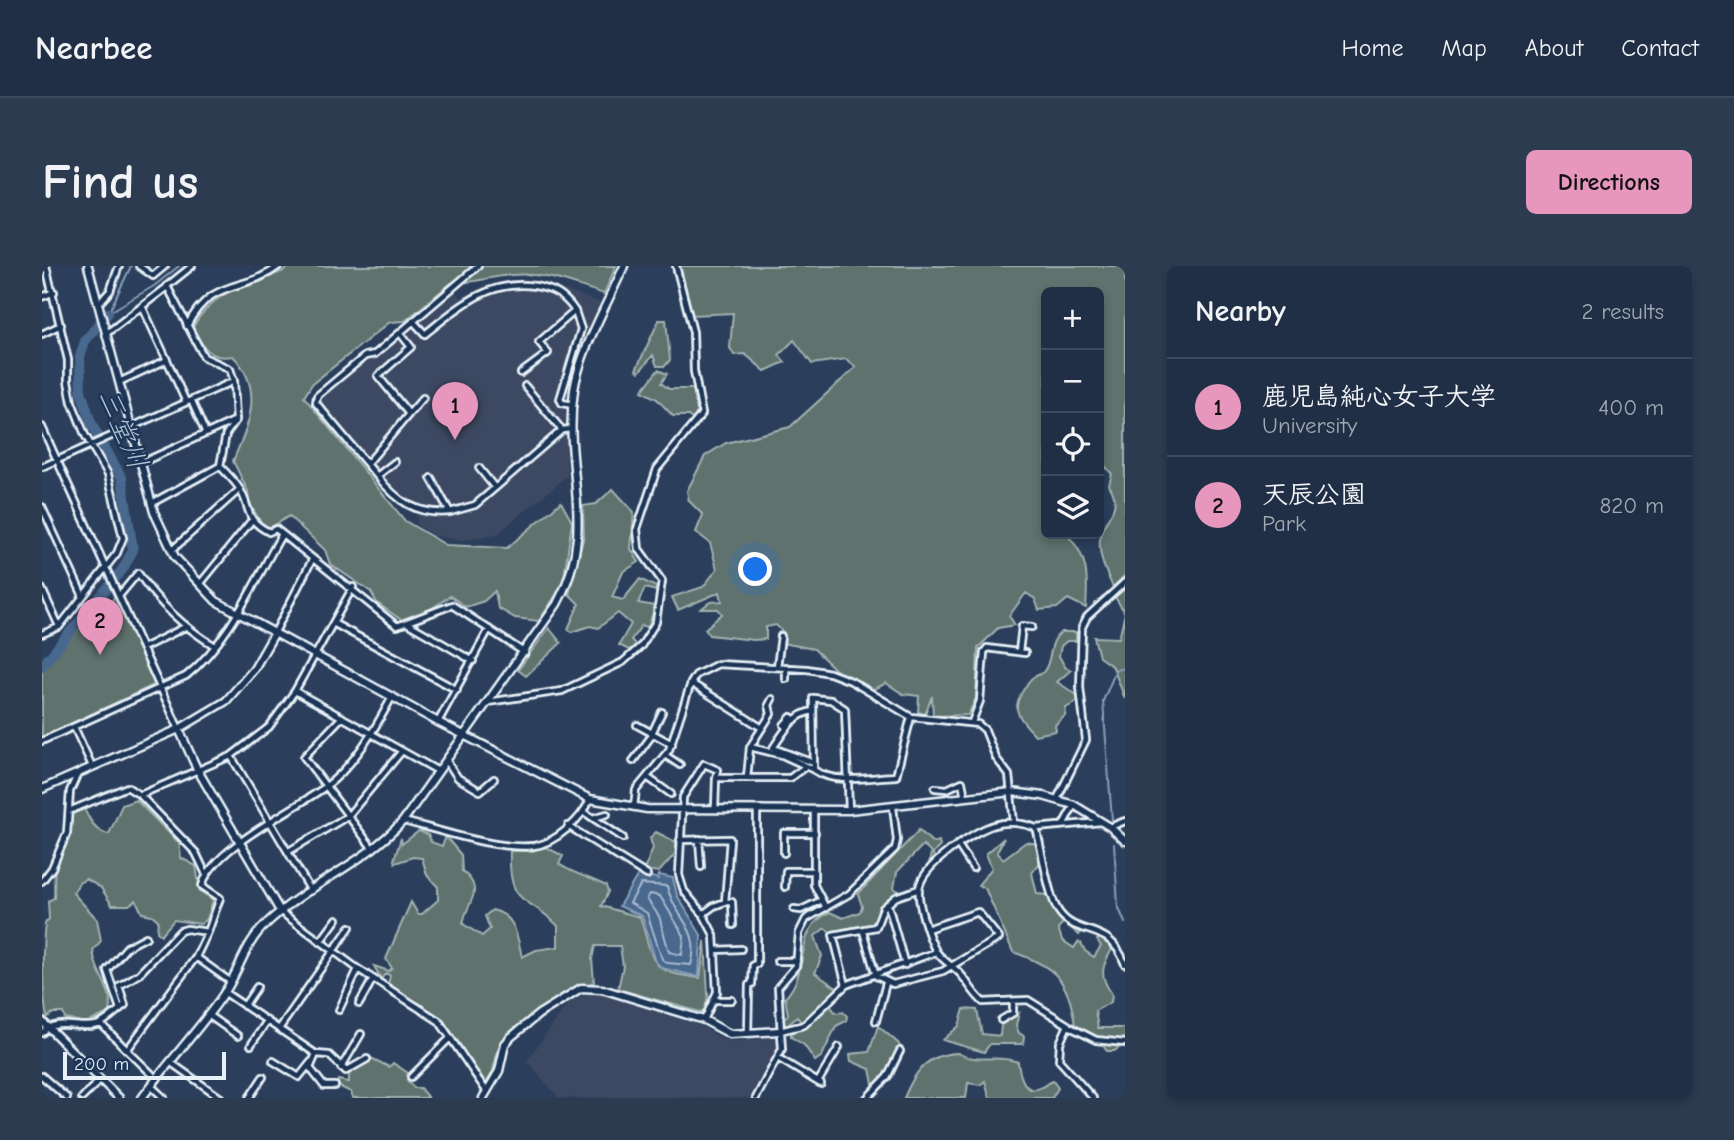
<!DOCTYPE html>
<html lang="en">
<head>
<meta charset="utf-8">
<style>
	body { margin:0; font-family:"Comic Neue","Klee One",sans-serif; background:#2d3b50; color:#f1f3f6 }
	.controls { position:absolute; right:21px; top:21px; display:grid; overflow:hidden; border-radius:10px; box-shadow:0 4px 10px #0003 }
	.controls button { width:63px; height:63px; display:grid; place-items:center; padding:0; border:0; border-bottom:2px solid #3d4a5e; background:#202f45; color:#f1f3f6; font:35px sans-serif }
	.scale { position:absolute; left:21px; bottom:18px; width:163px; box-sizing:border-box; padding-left:7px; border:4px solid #e8f1f8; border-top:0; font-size:19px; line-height:24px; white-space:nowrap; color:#e8f1f8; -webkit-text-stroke:5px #1d3557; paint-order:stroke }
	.you { position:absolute; left:714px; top:304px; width:24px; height:24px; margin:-18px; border:5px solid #fff; border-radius:50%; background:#1a73e8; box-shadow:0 0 0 10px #1a73e833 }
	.badge { display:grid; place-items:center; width:46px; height:46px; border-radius:50%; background:#e797bd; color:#111; font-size:23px; font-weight:700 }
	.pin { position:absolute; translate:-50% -58px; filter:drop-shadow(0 2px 4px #0008) }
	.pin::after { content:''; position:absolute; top:37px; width:24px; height:21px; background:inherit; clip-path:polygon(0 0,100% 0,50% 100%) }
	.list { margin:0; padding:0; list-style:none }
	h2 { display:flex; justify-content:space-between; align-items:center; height:91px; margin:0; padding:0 28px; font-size:30px }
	h2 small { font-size:23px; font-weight:400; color:#a2a9b3 }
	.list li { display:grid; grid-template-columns:46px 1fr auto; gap:21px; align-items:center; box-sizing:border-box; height:98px; padding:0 28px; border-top:2px solid #3d4a5e }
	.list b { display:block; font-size:26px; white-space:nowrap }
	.list p { margin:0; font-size:23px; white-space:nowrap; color:#a2a9b3 }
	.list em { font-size:23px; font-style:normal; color:#a2a9b3 }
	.icon { flex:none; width:38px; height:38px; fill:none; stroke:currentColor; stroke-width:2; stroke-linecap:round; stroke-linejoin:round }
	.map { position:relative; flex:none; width:1083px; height:832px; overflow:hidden; border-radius:10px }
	header { display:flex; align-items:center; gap:42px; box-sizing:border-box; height:98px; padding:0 35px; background:#202f45; border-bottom:2px solid #3d4a5e }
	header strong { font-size:33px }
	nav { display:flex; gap:38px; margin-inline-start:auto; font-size:24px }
	.intro { display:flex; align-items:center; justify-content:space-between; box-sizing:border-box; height:168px; padding:0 42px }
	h1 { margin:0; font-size:49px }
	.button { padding:18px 32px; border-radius:10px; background:#e797bd; color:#111; font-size:24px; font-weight:700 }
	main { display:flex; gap:42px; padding:0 42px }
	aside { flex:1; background:#202f45; border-radius:10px; box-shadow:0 4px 10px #0003 }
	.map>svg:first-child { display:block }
	.built { fill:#3c4a62 }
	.green { fill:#5e726d; stroke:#a3b2b2; stroke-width:2 }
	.water { fill:#48688e; stroke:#889fb8; stroke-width:2 }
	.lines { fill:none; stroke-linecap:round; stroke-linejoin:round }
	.shore { stroke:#a8bace; stroke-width:2 }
	.stream { stroke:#889fb8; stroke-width:2 }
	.river { stroke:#48688e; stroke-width:10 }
	.street-casing { stroke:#e8f1f8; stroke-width:10 }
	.secondary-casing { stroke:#e8f1f8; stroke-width:11 }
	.street { stroke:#1d3557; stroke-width:4.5 }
	.secondary { stroke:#1d3557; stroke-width:6 }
	.labels { text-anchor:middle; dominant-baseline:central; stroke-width:5; stroke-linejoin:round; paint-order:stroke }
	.water-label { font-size:28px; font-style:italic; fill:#b0c1d3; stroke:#1d3557 }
</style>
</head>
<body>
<header>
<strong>Nearbee</strong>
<nav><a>Home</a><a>Map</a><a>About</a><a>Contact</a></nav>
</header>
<div class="intro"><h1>Find us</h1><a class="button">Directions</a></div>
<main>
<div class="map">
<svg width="1083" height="832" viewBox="0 0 1083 832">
	<rect width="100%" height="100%" fill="#2b3f5c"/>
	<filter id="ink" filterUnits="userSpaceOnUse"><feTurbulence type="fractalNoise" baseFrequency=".0143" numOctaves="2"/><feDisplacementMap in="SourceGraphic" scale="14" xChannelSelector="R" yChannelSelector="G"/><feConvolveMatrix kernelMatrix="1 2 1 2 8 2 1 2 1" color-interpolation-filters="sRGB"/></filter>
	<g filter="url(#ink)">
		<path class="built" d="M480,13L503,17L559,37L523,126L525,210L455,268L421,274L393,270L375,259L374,247L355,238L271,138L272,130L322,88L332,85L409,20L419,32L443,19Z
			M546,728H560L660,760L678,772L689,775L736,771L733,791L711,832H517L485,795L527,736Z"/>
		<path class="green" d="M248,0H574L562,28C531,18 503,6 470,9C448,10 432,18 409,17L363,55L348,56L270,118L262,131L363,255L404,279L465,282L519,236L530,256L521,318L497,355L473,352L456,342L453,325L442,335L424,341L408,330L389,343L361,355L335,337L329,326L288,298L283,284L247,250L228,262L221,259L207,237L206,225L191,195C207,158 223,123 191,90C167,94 162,81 150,63C169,25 204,19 242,5Z
			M637,0H1083V309L1071,321C1064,306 1056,290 1058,273C1060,251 1083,245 1067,219L1070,208L1063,200L1057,204V26H1004V268H1024C1047,289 1046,313 1044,342L1026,333L1015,342L997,344L993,333L984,327L967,350L973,359L956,362L936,382L934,432L926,449L891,450L890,430L883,448L876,446L877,430L861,428L844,417L831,424L796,406L772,383L740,377L742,367L734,359L724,361V373L712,374L667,369L663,363L680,348L676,343H659L668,336L680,335L678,326L636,344L630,331L661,321L675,303L668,277L654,266L661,249L647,235L645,225L663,190L684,177L748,161L814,101L804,93L770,98L752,74L737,89L743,96L723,105L703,88L692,89L688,82L691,47L650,49Z
			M617,54H624L628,94L623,100H615L611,89L597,106L594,104Z
			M616,104L625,108L619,117L627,123H651L656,142L652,154L646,150H631L615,133L600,125Z
			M571,223L592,246L589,283L597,296L581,306L570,331L581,334L598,313L614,321V325L603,322L596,337L613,340L606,362L600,359L589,374L594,379L587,384L577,379L589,358L576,347L556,362L548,360L529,366L526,363L537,338L527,328L542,270L541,240L554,238Z
			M1083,323V433L1071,401L1057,391L1052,371L1077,372L1083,347L1073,331Z
			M73,330L114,418L0,471V405L61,334L68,338Z
			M507,362L519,377L484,410L476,404Z
			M1019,366H1034V375H1025L1019,380L1017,390L1023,401L1029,404L1015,416L1035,429L1036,435L1024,442L1023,450L1013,459L1014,465L993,469C972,446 968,442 988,414C991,410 999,409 1002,405C1011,393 1006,376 1019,366Z
			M94,534L137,577L139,592L154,600L158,625L171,634L165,653L159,658L132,654L119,669L115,666L116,654L110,649L100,647L94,634L87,639H70L59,622L44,613L37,617L31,627L55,653L59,675L51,684C52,707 72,722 68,746L45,757L23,753L21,747H11L5,752C0,726 0,684 3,657L7,653L6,635L12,632C13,622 11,608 14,599C20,576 29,576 30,547L42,542C47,554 54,566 67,568L80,539Z
			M877,564L891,577L897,575L898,580L891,588L893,593L887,598L889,587L881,579L855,606L852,622L858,626L839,641L835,657L809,666L790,668L783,662L773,670L780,690L773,707L796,723L784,735L794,747L801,746L805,750L804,755L794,760L780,790L773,795L762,779L749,771V767L762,760L755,751L745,760L740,756L746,748L743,732C770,704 750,663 788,646L801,652L818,646L820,640L816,628Z
			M377,565L386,569L389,576L400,580L404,571L419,589L420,605C445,625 424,636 421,658L440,670L448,663L443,650L450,644C474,649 475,670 480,691L494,684L516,681V660C485,627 466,643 468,585H490L504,581L521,590L517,598C527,606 551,613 564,620L566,626L559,640L598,651C613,698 606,706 658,712L663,675L666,729L663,743L658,746L576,723L581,700L578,680H553L550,693L552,716L522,727L464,770L458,777L448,815L442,818L399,752L346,718L348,710L344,707L339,713L332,700L347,705L350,702L344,693L369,636L376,648H380L396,634V621L385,609L380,592L371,591L353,597L352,594L359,572L360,578Z
			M614,566L634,576L633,588L617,606L602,604L611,582L608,572Z
			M962,572L955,586L961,593L984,576L995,578L1000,594L990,607L995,628L1006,629C1013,648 1023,655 1040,665L1037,669L1022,656L1016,662L1020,674L1032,682L1036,676L1039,677L1043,685L1052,691L1059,680L1055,674L1060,670L1072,680C1060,699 1056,709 1070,728L1069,736L1053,745L1056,762H1083V778L1072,785H1065L1055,772L1033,759C1027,713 1012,700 971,686L943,622L936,619L950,602L944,588Z
			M922,743L935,744L940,768L958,770L959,759L977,747L974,759L977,767L982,770L981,778H948L942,786L901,774L917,760Z
			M836,760L856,777L862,786L850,812L831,818L828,803L809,795L808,788L827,786Z
			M916,787C935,798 956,788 976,796C977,804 981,827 994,823C1000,822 1005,817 1011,815L1016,822L1010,832H948L943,815L938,819L926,817L924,832H862C873,805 885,788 916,787Z
			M329,792L347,801L351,797L366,807L365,814L372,822H378L386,832H311L309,826L296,820V814L307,816V808Z"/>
		<path class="water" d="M597,607L616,613L617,609L631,612L635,629L659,669L657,711L620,702L614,696L600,650L577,640Z"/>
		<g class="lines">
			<path class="shore" d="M599,618L625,620C632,652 660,662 649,699L625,697L620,693L605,647L588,637Z
				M608,628L618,630L642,670L640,689L627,686L617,650L605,633Z"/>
			<path class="stream" d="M67,46L89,0
				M66,47L112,20L137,0
				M1070,554L1061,435L1074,404L1083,402
				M1072,578L1076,640L1083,657"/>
			<path class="river" d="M0,400L81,303L91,284L80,212L50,159L39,125L38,91L43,75L66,47"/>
			<defs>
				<path id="street" d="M97,0L111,10L123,0
					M150,0L125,20L162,91L188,103L192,115
					M0,31L12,26
					M57,37L68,25L77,0
					M100,40L125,94
					M371,55L383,68C417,41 447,13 493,20C512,23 523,30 533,45L497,76L506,87L479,107
					M145,60C170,10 203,27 237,0
					M65,67L125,21
					M0,68L19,59
					M77,116L125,94L144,136
					M483,120L520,164L530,163
					M149,134L164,168
					M531,139L520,137L518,133L539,63L533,45
					M367,148L381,132
					M0,161L137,463
					M353,196L335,210C355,235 374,249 408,246
					M99,197L194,154
					M325,198L367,148L336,110L369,81L358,67
					M0,201L192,115L194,154L184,168L178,200C184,207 192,214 197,222C210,242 201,253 227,266L234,263L355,360L410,339L483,387
					M437,202L453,222L520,164
					M335,210L274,137L275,130L323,90L333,88L436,0
					M389,212L408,246L433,239L453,222
					M110,237L178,200
					M0,241L41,330
					M130,284L198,223
					M158,318L210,254
					M0,323L17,360
					M77,330L96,307C117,338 141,361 173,380
					M291,357L415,424
					M365,357L431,395
					M0,368L17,361L75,287L81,272L66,208L43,169L30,136L26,115V94L4,0
					M232,368L270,294
					M101,382L143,361
					M977,386L980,360L990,361
					M735,401L739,370
					M744,413V401
					M649,417L720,462
					M253,425L396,505
					M446,436L520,425L581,396L599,380L614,356L620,315L597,283L595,263L615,203L660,148L652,105L651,66L634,0
					M771,445C751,448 742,466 731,482L772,497
					M300,451L262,491L331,583
					M396,456L447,363
					M930,456L938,435L942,386L945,382L983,387
					M595,459L630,478
					M742,459L749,451L753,454
					M32,461L50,500
					M610,467L620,446
					M0,475L144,410C188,375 212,316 240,268
					M708,481L729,448L727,439L730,433
					M623,489L638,499
					M189,490L269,625
					M404,494L416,512L438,525L452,513
					M591,495L611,468
					M605,511L629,528
					M705,512L708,481L740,489L764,500
					M893,522L905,523L920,516L923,531
					M98,529L154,587L163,606
					M1015,533L1044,474L1038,421L1040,361L1045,351L1083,316
					M592,541L594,524L627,484L649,417L654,409L676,398L765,403L788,407L809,415L869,451L936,458L943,464L954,492L967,509L972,557
					M673,543L674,512H748L764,500L772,504
					M772,544V619L784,642
					M807,544L803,443L789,434L771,432L772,504C794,519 828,511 854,510L869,451
					M27,545L85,521L98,529L189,490L227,461L253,425L311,321
					M542,546L581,572
					M551,552L565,548
					M361,555C398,564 454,584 491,580C513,578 540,553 548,533
					M1021,559L1032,539
					M526,560L605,609
					M1068,561L1083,555
					M994,562L1059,556
					M657,573L659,601
					M638,574L688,573L683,636H690L691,659
					M916,579L931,602
					M247,585L306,550L360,485
					M742,587V567H773
					M0,615L10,602L25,567L28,525L36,507
					M743,621L744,605H772
					M846,639L863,699
					M752,643L759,644L780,634
					M239,646L316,703L397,755L445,826
					M661,648L672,640L683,636
					M821,665L834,710L851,718L901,705L957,672L936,646L885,663
					M166,666L178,632L160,620C169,583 252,544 283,521C312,500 333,463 350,431
					M278,676L295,653
					M673,684L699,683
					M154,691L189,716
					M735,695H755
					M804,719L791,669L834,661L841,642L854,631L877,623
					M182,726L274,788L287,789L304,805L325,793
					M672,734H690
					M317,738L331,713
					M202,740L215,721
					M78,743L65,704L85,681L104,671
					M297,744L316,703
					M166,749L196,770
					M662,754L675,726L672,669L661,648L642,625L637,609L641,531L662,498L676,504L674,512
					M959,754L971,747V736
					M834,755L844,717
					M59,758L85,784
					M1026,760L1054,774L1083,777
					M237,763L308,661
					M738,765L762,759L804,719L894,686
					M0,767C15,751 37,764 55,759C65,756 74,745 83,739L77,720L97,708L138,665L145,663L166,666L154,691L85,784L115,813
					M706,767L707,719L710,718L711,699L715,698V544
					M209,779L225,755
					M274,788L268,802L282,820H293
					M736,792L779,818
					M231,795L257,811L269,796
					M128,796L179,832
					M299,802L319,768
					M0,810L25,832
					M369,811L408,772
					M776,816L797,781
					M109,820L122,832
					M40,832L58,814
					M207,832L221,811
					M714,832L740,783L736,721L754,700L757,667L764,653L807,628L853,583L855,574L851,541
					M825,832L845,811L858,785
					M1051,832L1017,794L1018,777L1026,759L986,734L941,736C932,728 928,720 921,711C914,701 901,696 894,685C887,673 875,637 877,623C879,600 931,565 952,559C966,555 982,557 994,562C1000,583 1006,631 1017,646C1036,673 1067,654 1083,698"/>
				<path id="secondary" d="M46,0L112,246L133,291L174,335L396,456L548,533L605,543L807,544L970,526L1001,530L1032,539L1068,561L1083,575
					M137,463L155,503L238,645
					M0,523L137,463L184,435L212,403L232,368
					M0,755L77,832
					M100,832C126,796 158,763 183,726C198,703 203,677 224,658C266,618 322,598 361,555L515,338C557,260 520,204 532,124C538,85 566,37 582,0
					M441,832L457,805L463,778L469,771L497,748L539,722L560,723L662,754L688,768L738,765"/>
			</defs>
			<use href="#street" class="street-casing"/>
			<use href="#secondary" class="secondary-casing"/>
			<use href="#street" class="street"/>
			<use href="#secondary" class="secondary"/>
		</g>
	</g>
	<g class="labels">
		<g class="water-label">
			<text transform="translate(81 163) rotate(67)">三堂川</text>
		</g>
	</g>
</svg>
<div class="controls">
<button>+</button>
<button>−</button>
<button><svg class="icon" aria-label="locate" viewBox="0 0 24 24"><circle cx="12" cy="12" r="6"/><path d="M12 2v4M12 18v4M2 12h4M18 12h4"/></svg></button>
<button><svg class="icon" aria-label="layers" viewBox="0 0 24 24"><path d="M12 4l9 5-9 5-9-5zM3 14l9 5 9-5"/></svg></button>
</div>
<div class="scale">200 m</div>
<div class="you"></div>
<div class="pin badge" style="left:413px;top:174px">1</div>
<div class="pin badge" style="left:58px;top:389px">2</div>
</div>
<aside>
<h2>Nearby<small>2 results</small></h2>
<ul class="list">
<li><span class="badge">1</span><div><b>鹿児島純心女子大学</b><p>University</p></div><em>400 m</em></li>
<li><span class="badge">2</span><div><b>天辰公園</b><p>Park</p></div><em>820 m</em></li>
</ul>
</aside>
</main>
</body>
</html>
